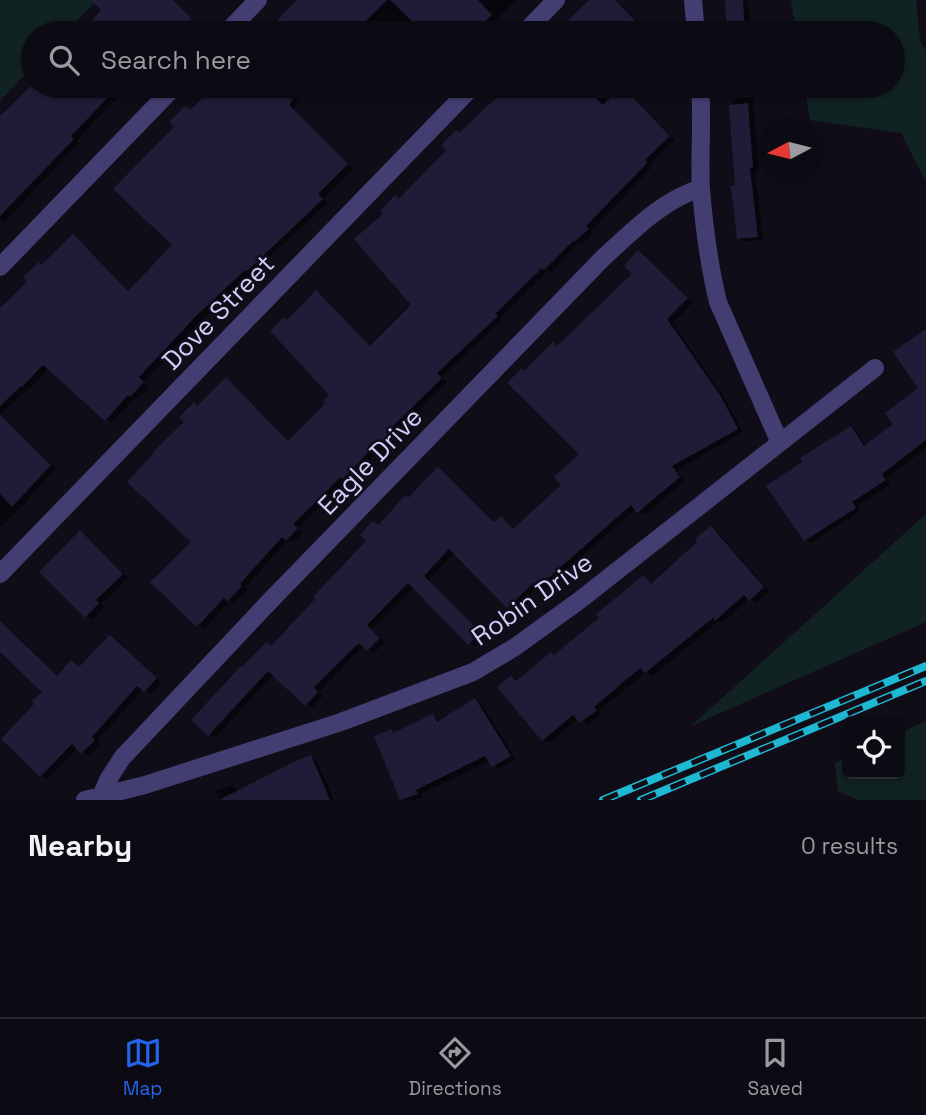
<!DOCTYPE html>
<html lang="en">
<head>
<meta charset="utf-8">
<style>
	body { margin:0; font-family:"Space Grotesk",sans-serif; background:#1a1821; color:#f1f3f6 }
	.controls { position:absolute; right:21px; bottom:21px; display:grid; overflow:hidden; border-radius:10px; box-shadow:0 2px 5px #0004 }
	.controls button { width:63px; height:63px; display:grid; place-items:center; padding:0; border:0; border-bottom:2px solid #2c2b33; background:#0c0a13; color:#f1f3f6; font:35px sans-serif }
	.compass { position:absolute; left:758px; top:119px; width:63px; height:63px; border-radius:50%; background:#0c0a13; box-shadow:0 2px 5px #0004; rotate:263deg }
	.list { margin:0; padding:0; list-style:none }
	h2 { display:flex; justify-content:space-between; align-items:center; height:91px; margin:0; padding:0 28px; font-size:30px }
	h2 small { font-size:23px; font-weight:400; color:#9a9aa0 }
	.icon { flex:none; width:38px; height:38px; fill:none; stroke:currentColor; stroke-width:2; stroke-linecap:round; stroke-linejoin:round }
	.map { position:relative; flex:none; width:926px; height:800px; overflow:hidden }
	.search { position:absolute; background:#0c0a13; box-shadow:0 2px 5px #0004; left:21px; right:21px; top:21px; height:77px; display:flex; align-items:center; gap:18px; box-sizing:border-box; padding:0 24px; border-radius:38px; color:#9a9aa0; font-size:26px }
	.sheet { height:217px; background:#0c0a13 }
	nav { display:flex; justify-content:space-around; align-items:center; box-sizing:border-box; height:98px; border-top:2px solid #2c2b33; background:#0c0a13; font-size:19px; color:#9a9aa0 }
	nav a { display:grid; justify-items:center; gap:4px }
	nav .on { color:#2563eb }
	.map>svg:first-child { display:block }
	.green { fill:#122 }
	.shadow { fill:#0007 }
	.building { fill:#221b38 }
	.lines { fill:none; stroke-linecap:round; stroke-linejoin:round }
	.minor { stroke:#423e72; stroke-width:18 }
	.rail-casing { stroke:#1eb8d2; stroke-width:8 }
	.rail { stroke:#100d19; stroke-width:5; stroke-dasharray:16; stroke-linecap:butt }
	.labels { text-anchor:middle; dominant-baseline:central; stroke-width:5; stroke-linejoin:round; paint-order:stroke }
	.street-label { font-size:26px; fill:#d3ccf8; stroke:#100d19 }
</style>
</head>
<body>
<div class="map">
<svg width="926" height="800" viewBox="0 0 926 800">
	<rect width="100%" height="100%" fill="#100d19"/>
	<path class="green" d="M0,0H97L65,33H33V66L0,101Z
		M791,0H916L920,41L926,50V182L901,133L810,120L804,86H893V33H796Z
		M926,514V622L691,726Z
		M926,721V800H858L838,791L835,763L847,757V774H900V733Z"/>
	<path class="shadow" d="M112,0H174L197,24L188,33H84Z
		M299,0H516L482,33H366L363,31L361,33H266Z
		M589,0H616L648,33H562Z
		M723,0H748L750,23H756L762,26V33H729L727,4Z
		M33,84V86H133L128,91L125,89L76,141L79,143L4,222L0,220V118Z
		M217,86H312L296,102L298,104L294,109L353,168L323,199L328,203L202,319L144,382L149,387L137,399L135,398L112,423L49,368L30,389L28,388L0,415V315L43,266L73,236L79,240L129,292L174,245L191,111Z
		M419,86H436L429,93Z
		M502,86H623L675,140L650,165L652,167L591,231L594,233L581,245L579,243L551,273L548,271L500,318L502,320L442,377L447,382L391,438L392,439L381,451L379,450L350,481L348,480L298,528L303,532L293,543L288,540L245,588L247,591L234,604L230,601L204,629L198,625L186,422L226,379L233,383L289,442L327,404L332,395L288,321L316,292L372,347L414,305L400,200L461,134L505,92L500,87Z
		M732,86H752L759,171H755L763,239L745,242L739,238Z
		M639,252L693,302L673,323L726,400L743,432L677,470L685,481L645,515L636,509L544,590L538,587L514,610L455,552L429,580L485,636L475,647L414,587L372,629L385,642L374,653L364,646L319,692L323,696L312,708L274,674L215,738L209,734L272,647L368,541L378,526L409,499L438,469L496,523L501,518L515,530L564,486L582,454L525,372L558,347L634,274Z
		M926,387V448L887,478L891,484L857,506L861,511L811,543L805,540L851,428L857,431L867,447L896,424Z
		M0,415L56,469L29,498L30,499L0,527Z
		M711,528L717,531L769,591L756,603L749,599L723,623L719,621L652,676L646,672L599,711L602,714L587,725L579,718L550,743L544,740L499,687L512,677L519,681L555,657L602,618L644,577L653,585L700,542Z
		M81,532L128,578L101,604L104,607L92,620L86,616Z
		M0,622L58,677L71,662L81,668L110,637L162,683L151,694L143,689L97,741L100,745L88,756L77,748L47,779L41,776L37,704L44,692L0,649Z
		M475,700L481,703L516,759L499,769L490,760L421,794L423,797L415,800L401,799L392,731L396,734L433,716L440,722Z
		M311,757L317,761L334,800H219L216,791L232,785L239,792Z"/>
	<path class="building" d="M91,0H173L192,19L178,33H81L101,10Z
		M297,0H387L354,33H265Z
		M390,0H478L492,15L473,33H424Z
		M589,0H615L647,33H555Z
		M725,0H743L745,33H727Z
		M31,86H119L71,136L74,139L0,216V116Z
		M215,86H279L293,100L289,105L348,164L318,194L323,199L247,271L245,270L196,316L139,377L144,382L130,397L128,395L105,421L43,365L22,387L21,386L0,406V308L27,282L23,277L39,262L41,265L73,234L128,291L172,245L113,189L174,127L169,122L185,106L190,110Z
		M509,86H583L603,105L622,86L670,136L645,160L647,163L586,226L589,229L574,242L573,241L544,270L542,268L495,314L498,316L437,373L442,378L386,433L387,435L374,449L372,448L343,479L341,477L293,524L298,528L286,541L282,537L240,584L242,586L227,602L224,598L197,627L150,582L191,542L127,482L154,453L153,452L184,422L179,417L194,402L197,406L226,377L288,441L325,404L323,402L329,395L270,331L284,317L287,320L316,290L370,346L411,305L354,239L383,214L380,211L395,195L399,199L446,150L441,145L456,130L459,133Z
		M748,103L753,168H750L758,237L737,239L731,186L735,185L729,105Z
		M638,250L688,298L667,319L720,395L738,429L672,466L680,477L637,513L631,505L537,588L533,583L507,608L449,549L424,576L480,632L468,645L408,583L367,625L380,638L367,651L359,643L314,687L318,692L305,706L268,671L208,736L191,720L241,666L242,667L266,642L271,646L315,599L313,597L366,541L360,535L373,521L378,525L406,495L408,498L438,467L494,522L501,516L513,529L561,485L554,477L579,454L507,383L522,368L524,371L553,342L557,346L632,274L624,266Z
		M926,329V440L882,474L886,480L852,502L856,508L804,541L766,486L802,462L800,458L851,426L864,446L893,424L885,413L918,388L893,352Z
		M0,415L51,465L12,507L0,494Z
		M711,526L764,587L749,601L744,595L715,621L713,618L645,673L640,668L594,707L597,710L580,723L573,715L542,741L497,687L511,675L516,681L551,652L554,655L599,618L596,614L644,575L651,584L697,542L695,539Z
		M80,530L123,574L96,600L99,603L85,618L39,572Z
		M0,621L57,676L71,660L79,667L110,635L157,678L144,692L137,686L92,737L95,740L81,754L72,744L40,777L1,739L34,704L32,701L42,692L0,652Z
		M475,698L511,756L492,767L485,756L416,790L418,794L400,800L374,736L392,729L393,733L433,714L437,722Z
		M311,755L330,800H219L294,762Z"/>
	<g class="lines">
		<path class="minor" d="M693,0L696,33
			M226,33L258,0
			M524,33L556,0
			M700,86C703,120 699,155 701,189C704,226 709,265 718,302L780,443
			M0,267L175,86
			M0,574L473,86
			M101,796L108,780L122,758L270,601L604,257C634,230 661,201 701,188
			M85,800L145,785L341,722L473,672L515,647L580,600L875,368"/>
		<defs>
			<path id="rail" d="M603,800L926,666
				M641,800L926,681"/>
		</defs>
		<use href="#rail" class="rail-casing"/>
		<use href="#rail" class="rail"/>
	</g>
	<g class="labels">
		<g class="street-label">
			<text transform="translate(218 312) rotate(-46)">Dove Street</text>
			<text transform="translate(370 461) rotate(-46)">Eagle Drive</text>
			<text transform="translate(532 599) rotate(-35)">Robin Drive</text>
		</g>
	</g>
</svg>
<div class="controls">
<button><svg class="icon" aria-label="locate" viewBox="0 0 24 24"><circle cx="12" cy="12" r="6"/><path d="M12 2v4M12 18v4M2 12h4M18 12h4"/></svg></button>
</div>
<svg class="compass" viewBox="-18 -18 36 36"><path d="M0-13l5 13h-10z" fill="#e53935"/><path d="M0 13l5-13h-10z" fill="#9a9aa0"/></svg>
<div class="search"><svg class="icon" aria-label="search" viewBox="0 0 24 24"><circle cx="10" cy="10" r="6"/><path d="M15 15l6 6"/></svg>Search here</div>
</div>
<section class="sheet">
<h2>Nearby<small>0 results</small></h2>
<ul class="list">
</ul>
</section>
<nav>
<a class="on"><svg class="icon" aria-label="map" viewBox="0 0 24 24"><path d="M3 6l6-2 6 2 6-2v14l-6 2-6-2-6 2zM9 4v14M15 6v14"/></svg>Map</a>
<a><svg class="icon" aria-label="directions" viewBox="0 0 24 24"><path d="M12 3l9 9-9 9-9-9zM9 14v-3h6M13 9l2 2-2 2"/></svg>Directions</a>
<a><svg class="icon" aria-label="saved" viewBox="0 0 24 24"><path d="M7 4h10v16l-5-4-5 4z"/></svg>Saved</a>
</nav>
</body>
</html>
